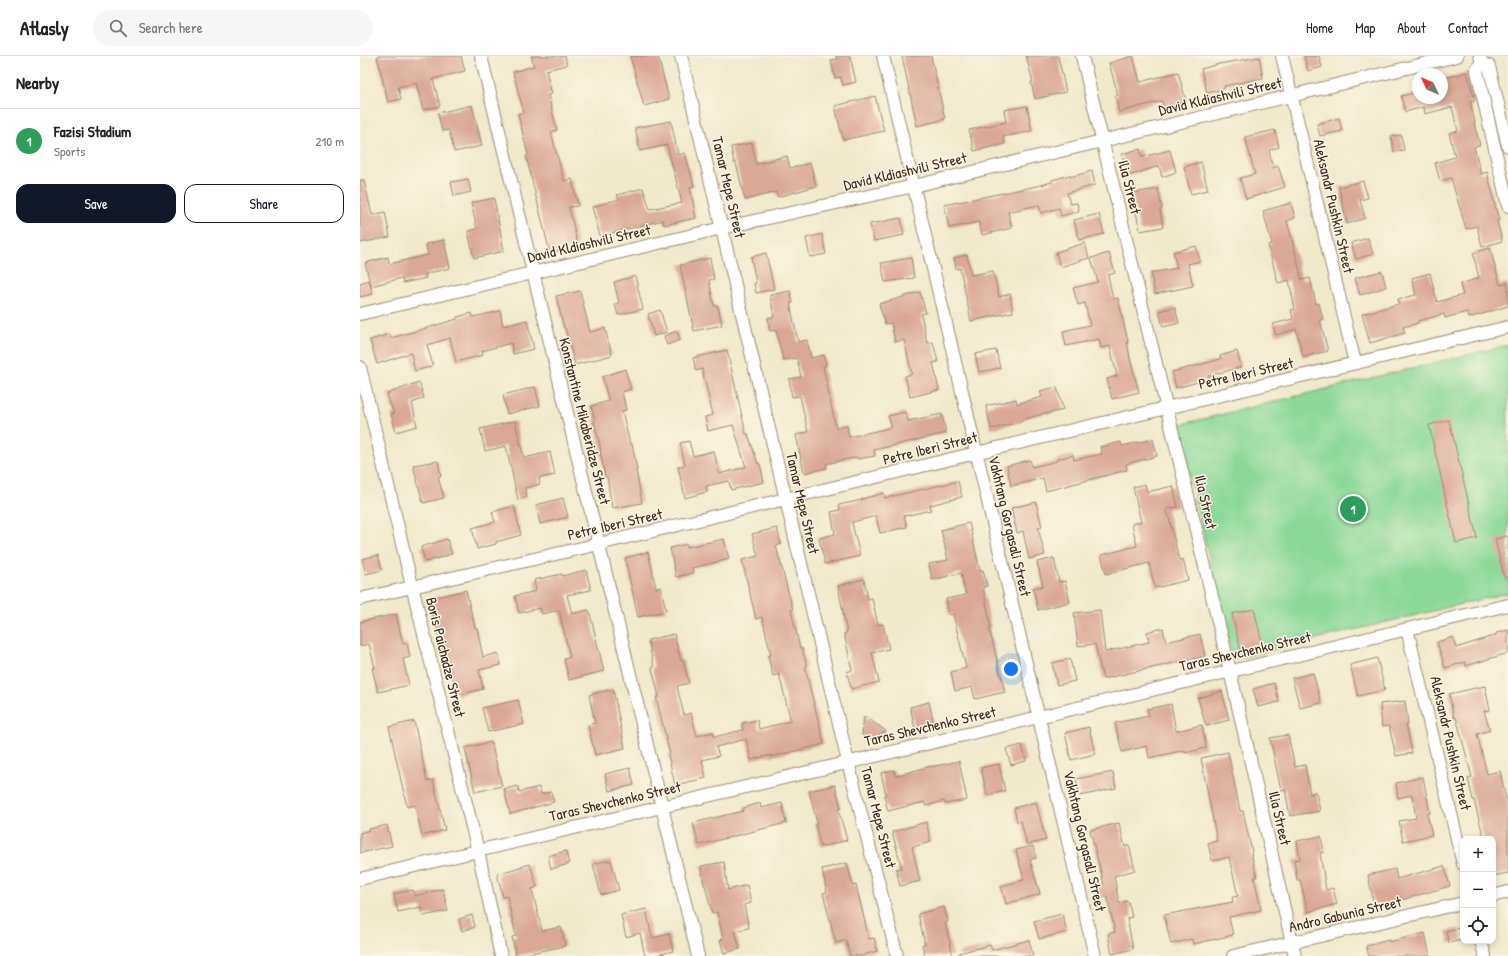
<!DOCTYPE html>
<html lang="en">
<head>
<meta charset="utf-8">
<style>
	body { margin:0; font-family:"Patrick Hand",sans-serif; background:#f6f6f6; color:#222 }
	.controls { position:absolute; right:12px; bottom:12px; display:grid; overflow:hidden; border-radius:8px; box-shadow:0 2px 6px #0003 }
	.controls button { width:36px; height:36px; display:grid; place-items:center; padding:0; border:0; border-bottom:1px solid #e0e0e0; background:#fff; color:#222; font:20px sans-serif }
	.compass { position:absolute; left:1052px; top:12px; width:36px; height:36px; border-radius:50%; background:#fff; box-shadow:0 2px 6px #0003; rotate:314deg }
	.you { position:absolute; left:651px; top:613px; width:14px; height:14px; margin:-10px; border:3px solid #fff; border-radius:50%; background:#1a73e8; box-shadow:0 0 0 6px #1a73e833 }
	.badge { display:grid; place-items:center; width:26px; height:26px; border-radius:50%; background:#111827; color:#fff; font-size:13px; font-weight:700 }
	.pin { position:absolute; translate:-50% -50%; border:2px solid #fff; box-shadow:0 1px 4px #0006 }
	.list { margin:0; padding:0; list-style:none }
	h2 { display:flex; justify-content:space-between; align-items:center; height:52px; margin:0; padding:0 16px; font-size:17px }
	h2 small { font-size:13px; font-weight:400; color:#767676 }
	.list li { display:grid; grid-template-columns:26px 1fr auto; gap:12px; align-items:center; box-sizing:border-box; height:64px; padding:0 16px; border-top:1px solid #e0e0e0 }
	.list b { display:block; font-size:15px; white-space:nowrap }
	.list p { margin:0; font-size:13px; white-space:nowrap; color:#767676 }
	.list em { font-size:13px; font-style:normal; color:#767676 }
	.actions { display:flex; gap:8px; padding:12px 16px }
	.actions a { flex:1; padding:9px 0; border:1px solid #111827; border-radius:12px; text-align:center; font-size:14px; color:#111827 }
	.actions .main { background:#111827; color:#fff }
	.icon { flex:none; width:22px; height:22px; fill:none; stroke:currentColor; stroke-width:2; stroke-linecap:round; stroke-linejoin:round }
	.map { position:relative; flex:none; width:1148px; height:900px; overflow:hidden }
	header { display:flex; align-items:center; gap:24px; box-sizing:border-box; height:56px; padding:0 20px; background:#fff; border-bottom:1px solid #e0e0e0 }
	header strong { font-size:19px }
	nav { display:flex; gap:22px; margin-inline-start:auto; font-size:14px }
	.search { width:280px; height:36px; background:#f6f6f6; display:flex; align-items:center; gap:10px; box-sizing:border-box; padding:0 14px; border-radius:22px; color:#767676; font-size:15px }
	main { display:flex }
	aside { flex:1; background:#fff }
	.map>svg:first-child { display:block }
	.green { fill:#8cd997; stroke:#64825a }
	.building { fill:#daa895 }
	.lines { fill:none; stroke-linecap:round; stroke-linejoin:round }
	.minor-casing { stroke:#968a75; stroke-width:14 }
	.minor { stroke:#fff; stroke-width:12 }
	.labels { text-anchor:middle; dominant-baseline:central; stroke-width:3; stroke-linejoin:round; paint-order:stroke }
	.street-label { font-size:15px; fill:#3b2a1e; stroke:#fcf5e5 }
</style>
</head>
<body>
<header>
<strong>Atlasly</strong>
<div class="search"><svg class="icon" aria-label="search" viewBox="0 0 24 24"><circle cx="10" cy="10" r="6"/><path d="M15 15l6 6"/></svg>Search here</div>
<nav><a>Home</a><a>Map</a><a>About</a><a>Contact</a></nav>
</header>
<main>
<aside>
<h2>Nearby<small></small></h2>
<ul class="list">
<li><span class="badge" style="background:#2e9e5b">1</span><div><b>Fazisi Stadium</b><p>Sports</p></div><em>210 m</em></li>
</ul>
<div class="actions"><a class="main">Save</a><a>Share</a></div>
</aside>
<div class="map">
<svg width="1148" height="900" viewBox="0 0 1148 900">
	<rect width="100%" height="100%" fill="#fcf5e5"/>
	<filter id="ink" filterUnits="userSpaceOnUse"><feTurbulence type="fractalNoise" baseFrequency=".025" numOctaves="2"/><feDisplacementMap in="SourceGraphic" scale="8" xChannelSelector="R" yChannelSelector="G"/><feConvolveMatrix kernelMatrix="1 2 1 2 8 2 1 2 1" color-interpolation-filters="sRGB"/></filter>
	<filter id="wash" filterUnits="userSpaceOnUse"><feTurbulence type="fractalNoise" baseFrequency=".012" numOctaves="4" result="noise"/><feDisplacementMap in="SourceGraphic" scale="16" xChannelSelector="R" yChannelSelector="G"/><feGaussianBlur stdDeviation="0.9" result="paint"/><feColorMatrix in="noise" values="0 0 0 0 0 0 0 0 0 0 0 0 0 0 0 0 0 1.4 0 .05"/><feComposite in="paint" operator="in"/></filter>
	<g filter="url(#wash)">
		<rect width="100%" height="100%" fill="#f0e9cc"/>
		<path class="green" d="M1148,289V537L873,603L818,369Z"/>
		<g id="blocks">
			<path class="building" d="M17,0H101L105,15L73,23L80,50L63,54L56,27L38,31L41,43L28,46Z
				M171,0H205L207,9L186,14L192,38L188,39L197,74L191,76L204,125L212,123L218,150L209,151L218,190L190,197L166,100L168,99L158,58L164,57L153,16L174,10Z
				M270,0H298L309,43L284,50Z
				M476,0H490L496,26L483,29L481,21L475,22L471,4L477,3Z
				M542,0H571L585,63L557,70Z
				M666,0H698L706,36L675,43L671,26H673Z
				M773,0L780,26L818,16L826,45L804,51L802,45L759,56L755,40L758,39L749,7Z
				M944,0H959L962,11L948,15Z
				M899,1L903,22L864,30L865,32L847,37L841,13L859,8Z
				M1107,16L1115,45L1110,46L1115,66L1114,67L1120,89L1114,91L1121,118L1127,116L1133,139H1132L1139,164L1137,165L1142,185L1122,191L1117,170L1106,173L1091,122L1080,125L1075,107L1095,101L1089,77L1098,75L1092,51L1065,58L1064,51L1045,56L1041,40L1055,37L1056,42H1082V23Z
				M515,40L524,75L483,84L475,50Z
				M112,49L122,90L94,96L89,74L82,75L78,57Z
				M667,50L672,75L643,81L645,88L614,95L609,74L646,66L644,54Z
				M979,62L982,75L960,80L957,68Z
				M311,65L318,99L325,97L334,130L330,131L336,162L304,169L303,164L240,180L232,151L259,143L257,139L283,132L290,153L322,147L307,89L280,95L275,72Z
				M915,74L919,91L909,94L913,112L918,110L925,131L886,143L880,122L895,118L885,81Z
				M1041,79L1044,94L1034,96L1031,80Z
				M392,87L396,108L427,100L430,112L450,107L456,130L418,141L416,136L385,144L376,107H374L371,91Z
				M780,93L782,101L810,94L816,116L802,121L799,110L768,120L762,98Z
				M841,106L848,134L831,138L824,111Z
				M732,115L735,129L707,137L710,148L717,147L719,155L701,160L699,152L681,157L679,149L648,156L652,172L622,179L619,166L589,172L584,149L677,130L692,126V124L710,119V121Z
				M108,123L111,136L94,140L91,126Z
				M0,124H4L12,159L25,156L30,181L0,187Z
				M1003,125L1008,142L1000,144L1005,162L987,168L979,131Z
				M798,133L802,153L800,154L803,171L780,175L772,137Z
				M134,142L144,195L114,202L108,175L117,173L111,147Z
				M931,147L935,162L927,165L931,180L942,224L950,222L956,248L959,247L963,263L960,264L968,295L943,301L936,273L916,279L913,268L933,263L931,254L935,253L929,224L918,227L908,189L912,188L903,155Z
				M739,158L744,178L719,184L714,164Z
				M541,162L544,179L514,185L510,168Z
				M462,178L466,198L450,201L446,182Z
				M1008,182L1013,198L996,203L991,187Z
				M84,184L90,212L65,218L66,222L43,227L42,222L11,230L5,207L28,201L29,208L68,199L66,188Z
				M725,187L729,202L700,211L696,196Z
				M836,190L840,205L828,208L833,230L795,238L791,217L817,212L813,196Z
				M1130,192L1140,229L1148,227V250L1109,262L1107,256L1085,262L1084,258L1058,265V267L1043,271L1045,277L1010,287L1002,258L1039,248L1038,243L1056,239L1052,222L1070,217L1077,246L1103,239L1100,228L1119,222L1113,197Z
				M406,197L414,233L396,237L394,228L396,227L391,201Z
				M749,197L755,217L748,219L753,243L758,242L768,286H767L770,303L779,336L752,343L747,323L757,320L750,290L741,292L739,283L706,290L703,275L730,269L725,247L718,249L713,232L738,226L731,202Z
				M607,199L611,219L633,215L639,241L650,238L653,256L611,265L600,212L596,213L594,202Z
				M350,202L354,223L349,224L354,250H358L362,269L334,275L320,209Z
				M551,202L554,222L525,226L521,207Z
				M1022,215L1026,231L1000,239L995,222Z
				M275,220L283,253L258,259L255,248L259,247L254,226Z
				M9,224L13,238L0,241V227Z
				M220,235L230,276L245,272L252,299L215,309L205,272H204L196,240Z
				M430,235L433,247H430L438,286L447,284L451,302L464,299L466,310H463L476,372L487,370L489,381L516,375L532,371L528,360L545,356L548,365L582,358L586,377L514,394L515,400L498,403L497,401L466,408L467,412L444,417L436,379L448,376L440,340L432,341L429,323L441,321L437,302L423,304L416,274L410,275L408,262L414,261L410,239Z
				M560,236L566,257L561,258L567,287L573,286L578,306L573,307L579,334L550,341L545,320L552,318L544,284L535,286L531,267L525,268L519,248Z
				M815,251L819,267L803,271L799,255Z
				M300,254L307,276L294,280L288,258Z
				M140,255L143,270L167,264L174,293L153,298L151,287L122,295L123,299L96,306L90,282L67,289L73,310L55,315L51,297L17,308L10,284L30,278L31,282L67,272L97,263V261L112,257L113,261Z
				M317,275L320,284L307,289L304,280Z
				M367,294L386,378H388L398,408H400L404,426L371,434L369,425L346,430L347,436L325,442L318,411L325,409L320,387L329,385L333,400L354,395L359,418L386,411L373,369L348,375L345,361L353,359L342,313L336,315L333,302Z
				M636,294L640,312L619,316L615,298Z
				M877,295L881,311L848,320L849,323L816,332L812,316L861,303L860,300Z
				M265,313L271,333L262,336L266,354L262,355L270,388H272L277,414H276L282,447L252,452L247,421H245L240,395L241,394L234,366L235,365L231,350L249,345L242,321Z
				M59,326L64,342L52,347L57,370L36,376L31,358H34L27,338Z
				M175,331L180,350L147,358L143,339Z
				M697,331L703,354L686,358V357L661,364V366L631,373L626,350L656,343L657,348L682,341L680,335Z
				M1089,364L1117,482L1096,487L1069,369Z
				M155,365L164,402L190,396L195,419L179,422L180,428L165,432L167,441L158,444L146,390L125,395L120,373Z
				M793,383L797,400L766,408L767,414L686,435L683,422L651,430L647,410L670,404L672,411L697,405V403L713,399L714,404L742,398L740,391L761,386L762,390Z
				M78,405L81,420L78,421L84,442L63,447L53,409Z
				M598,425L602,441L570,449L571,454L544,460L547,471L520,477L516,460L493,466L492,467L500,500L465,508L459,482L475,478L471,456L480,454L479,449L502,444V443L524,437L525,442Z
				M785,428L787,436L813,430L818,451L807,453L819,504L823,503L828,524L795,532L789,507L746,518L741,499L777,490L772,468L781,466L773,431Z
				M203,442L208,461L180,468L176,449Z
				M676,446L682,471L678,472L685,499L669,503L663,475L657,477L651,452Z
				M154,450L161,479L136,486V488L117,493L112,472L135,466L132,456Z
				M609,467L620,515L623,514L627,530L623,531L631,572H629L645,636L615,643L612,631L595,635L591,616L606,612L593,558L589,559L586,543L606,539L601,517L572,524L569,508L588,504L581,474Z
				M417,472L421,488L416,490L433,554H431L440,592H442L447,611L445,612L464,688L411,701V699L391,704L386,683L356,691L359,700L342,704L346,722L315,729L308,698H310L296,641H299L292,612L294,611L288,584L314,578L321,605L323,604L329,627L317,630L324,659L331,657L337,680L353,676L354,681L383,674L382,667L397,664L399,673L431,665L419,618L413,620L408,600L411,599L402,561L396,563L382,504L398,500L392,478Z
				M1148,480V521H1144L1135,483Z
				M87,483L92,498L65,506L61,491Z
				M364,483L369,503L332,512L333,517L316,521L310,492L327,488V491Z
				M288,496L296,532L301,531L306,555L278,561L265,502Z
				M18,499L22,514L6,518L2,503Z
				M694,502L699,526L705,525L710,546L678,554L673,532L683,530L677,506Z
				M226,514L231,534L207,539L212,558L229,554L244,615L209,624L204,603L210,601L199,554L182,558L180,552L159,557L155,540L176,535L174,524L202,518V520Z
				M504,523L508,543L512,542L518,569L523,568L529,593L512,597L519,626L491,633L487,616L492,614L484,577H487L478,530Z
				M106,534L115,572H117L123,601L138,597L141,609L119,614L123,633L97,639L91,614H90L86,598L83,599L75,566H73L68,543Z
				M894,553L904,595L882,600L872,558Z
				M740,554L745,596L789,586L787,576L803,572L806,586L840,578L845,600L743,623L735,588L718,590L714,557Z
				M36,558L43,588L47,587L50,601L43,603L49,629L18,636L12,612H15L9,588L0,590V566Z
				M1148,574V597L1106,610L1105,606L1085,612L1077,586L1093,581L1096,592L1136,579V577Z
				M1017,602L1025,634L998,640L990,609Z
				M710,603L715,625L697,629L692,607Z
				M953,617L961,647L940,652L932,622Z
				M914,627L919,646L898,651L893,633Z
				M1125,630L1130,654L1124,655L1130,674L1117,678L1127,718L1140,715L1146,743H1148V817L1133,820V783H1124L1114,744H1113L1108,722L1112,721L1096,661L1094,662L1089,638Z
				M253,633L265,692L235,699L228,669L235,667L229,639Z
				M862,635L869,664L846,670L838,642Z
				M158,644L164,668L128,676L122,652Z
				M1045,645L1048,668H1046L1052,697L1036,700L1029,670L1022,671L1020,648Z
				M569,646L574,668L555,672L550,651Z
				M811,648L816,675L842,669L846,692L825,697V694L789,702L787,690L762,696L755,667L789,660L787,653Z
				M504,660L526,675L509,684L502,679Z
				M54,665L67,725L73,724L85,774L62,780L55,749L47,751L29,671Z
				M729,671L735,698L711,704L705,677Z
				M928,679L935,711L945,709L950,738L956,736L960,755L930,760L925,733L921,734L910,682Z
				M131,686L142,730L115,736L105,692Z
				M662,689L666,705L651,709L646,693Z
				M868,696L880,755H883L892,796L891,797L897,821H894L901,854L869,861L873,879L833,888L832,883L811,888L804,859L873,846L872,841L878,840L869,801L852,805L848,787L857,785L841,702Z
				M599,705L607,744L585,748L584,745L566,750L564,746L528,755L524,739H526L521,717L534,714L535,720L571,710V711Z
				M639,708L645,735L627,739L621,712Z
				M270,712L274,729L249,735L245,718Z
				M753,716L756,732L720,740L716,723Z
				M1063,721L1070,757L1067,758L1072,779L1043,785L1039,765L1056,762L1052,739L1038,742L1036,727Z
				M475,729L481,752L478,753L487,784L461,791L455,768L457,767L449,735Z
				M158,730L159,736L179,731L181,738L191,736L194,746L150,758L144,733Z
				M676,746L686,784L667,789L661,765L657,766L654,752Z
				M400,747L401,752L422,747L426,767L339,789L333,767L383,755V752Z
				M566,766L571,786L552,791L560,825L540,830L536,813L542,812L532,776Z
				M759,767L765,791L769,789L775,814L754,820L759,847L768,845L772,861L767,862L773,893L752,898L748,878L755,876L747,840L737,842L735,829L744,828L730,774Z
				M27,769L32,790L0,797V777L10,774L9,773Z
				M961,780L964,796L960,797L966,834L973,832L977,848L948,856L940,824H937L934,804L940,803L937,785Z
				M673,790L676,802L670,804L680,838L646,848L641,830L664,824L656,794Z
				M206,795L209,808L191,813L188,800Z
				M251,804L259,834L241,839L233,808Z
				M364,806L368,834L387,829L391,847L384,849L389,872L375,875L380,893L364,897L360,884L363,883L357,856L352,857L345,829H344L341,810Z
				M487,807L493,830L496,829L509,883L514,882L517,895L500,900H490L486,884L476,887L463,837L467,836L462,813Z
				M170,808L177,831L172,833L182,875L201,871L205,890L156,900L152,881L156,880L147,840L143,841L137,818Z
				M1084,810L1090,830L1041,844L1014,849L1008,819L1035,813L1037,823Z
				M83,833L88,855L63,860L61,851L38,856L34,838L53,834L54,840Z
				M584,851L588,866L585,867L593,900H565L562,889L565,888L558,858Z
				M286,853L292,882L309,878L313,895L292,900H285L280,877L266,881L261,859Z
				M702,858L707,876L679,883L674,865Z
				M112,859L115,871L102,875L99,863Z
				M1099,872L1102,884L1089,887L1086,875Z
				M1065,877L1070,900H1009L1006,890L1029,884V886Z
				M669,884L673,900H599V897L630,889L632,894Z"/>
		</g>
	</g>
	<g filter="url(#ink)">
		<use href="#blocks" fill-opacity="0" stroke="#968a75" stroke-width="1"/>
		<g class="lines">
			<defs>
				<path id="minor" d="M121,0L338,900
					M321,0L488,706L537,900
					M523,0L735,900
					M722,0L870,615L935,900
					M922,0L995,307
					M1120,0L1122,8L1117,12V15L1148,150
					M1122,8L1129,10L1148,90
					M0,258L362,172L554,130L1097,0
					M0,311L52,530L118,795L141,900
					M0,543L239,488L616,397L1148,271
					M1047,573L1103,808
					M0,823L1148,549
					M1133,840L1148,836
					M1121,885L1125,900
					M873,900L1103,847"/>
			</defs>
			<use href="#minor" class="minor-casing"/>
			<use href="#minor" class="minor"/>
		</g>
	</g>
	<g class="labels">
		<g class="street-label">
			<text transform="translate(860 40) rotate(-13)">David Kldiashvili Street</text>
			<text transform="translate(545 115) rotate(-13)">David Kldiashvili Street</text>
			<text transform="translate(369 131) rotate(77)">Tamar Mepe Street</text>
			<text transform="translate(770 131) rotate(76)">Ilia Street</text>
			<text transform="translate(974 150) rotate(77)">Aleksandr Pushkin Street</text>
			<text transform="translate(229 187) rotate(-13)">David Kldiashvili Street</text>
			<text transform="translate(886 317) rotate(-13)">Petre Iberi Street</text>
			<text transform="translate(225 365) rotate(76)">Konstantine Mikaberidze Street</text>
			<text transform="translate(570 392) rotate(-14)">Petre Iberi Street</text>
			<text transform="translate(846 446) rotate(77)">Ilia Street</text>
			<text transform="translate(443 447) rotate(77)">Tamar Mepe Street</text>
			<text transform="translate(255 468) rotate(-13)">Petre Iberi Street</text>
			<text transform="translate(650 470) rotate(77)">Vakhtang Gorgasali Street</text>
			<text transform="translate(885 595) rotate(-13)">Taras Shevchenko Street</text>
			<text transform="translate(86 601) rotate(76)">Boris Paichadze Street</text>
			<text transform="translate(570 670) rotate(-13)">Taras Shevchenko Street</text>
			<text transform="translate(1091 687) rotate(77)">Aleksandr Pushkin Street</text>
			<text transform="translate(255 745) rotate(-13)">Taras Shevchenko Street</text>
			<text transform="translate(519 761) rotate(76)">Tamar Mepe Street</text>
			<text transform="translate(920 762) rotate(77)">Ilia Street</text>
			<text transform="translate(725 785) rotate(77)">Vakhtang Gorgasali Street</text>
			<text transform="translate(985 858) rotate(-13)">Andro Gabunia Street</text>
		</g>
	</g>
</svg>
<div class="controls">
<button>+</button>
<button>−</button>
<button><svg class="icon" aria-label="locate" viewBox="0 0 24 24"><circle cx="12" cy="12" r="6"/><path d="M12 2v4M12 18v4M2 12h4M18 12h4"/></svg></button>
</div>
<svg class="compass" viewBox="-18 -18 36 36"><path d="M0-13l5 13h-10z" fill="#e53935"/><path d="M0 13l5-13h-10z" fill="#767676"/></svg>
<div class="you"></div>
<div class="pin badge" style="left:993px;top:453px;background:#2e9e5b">1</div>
</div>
</main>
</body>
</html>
